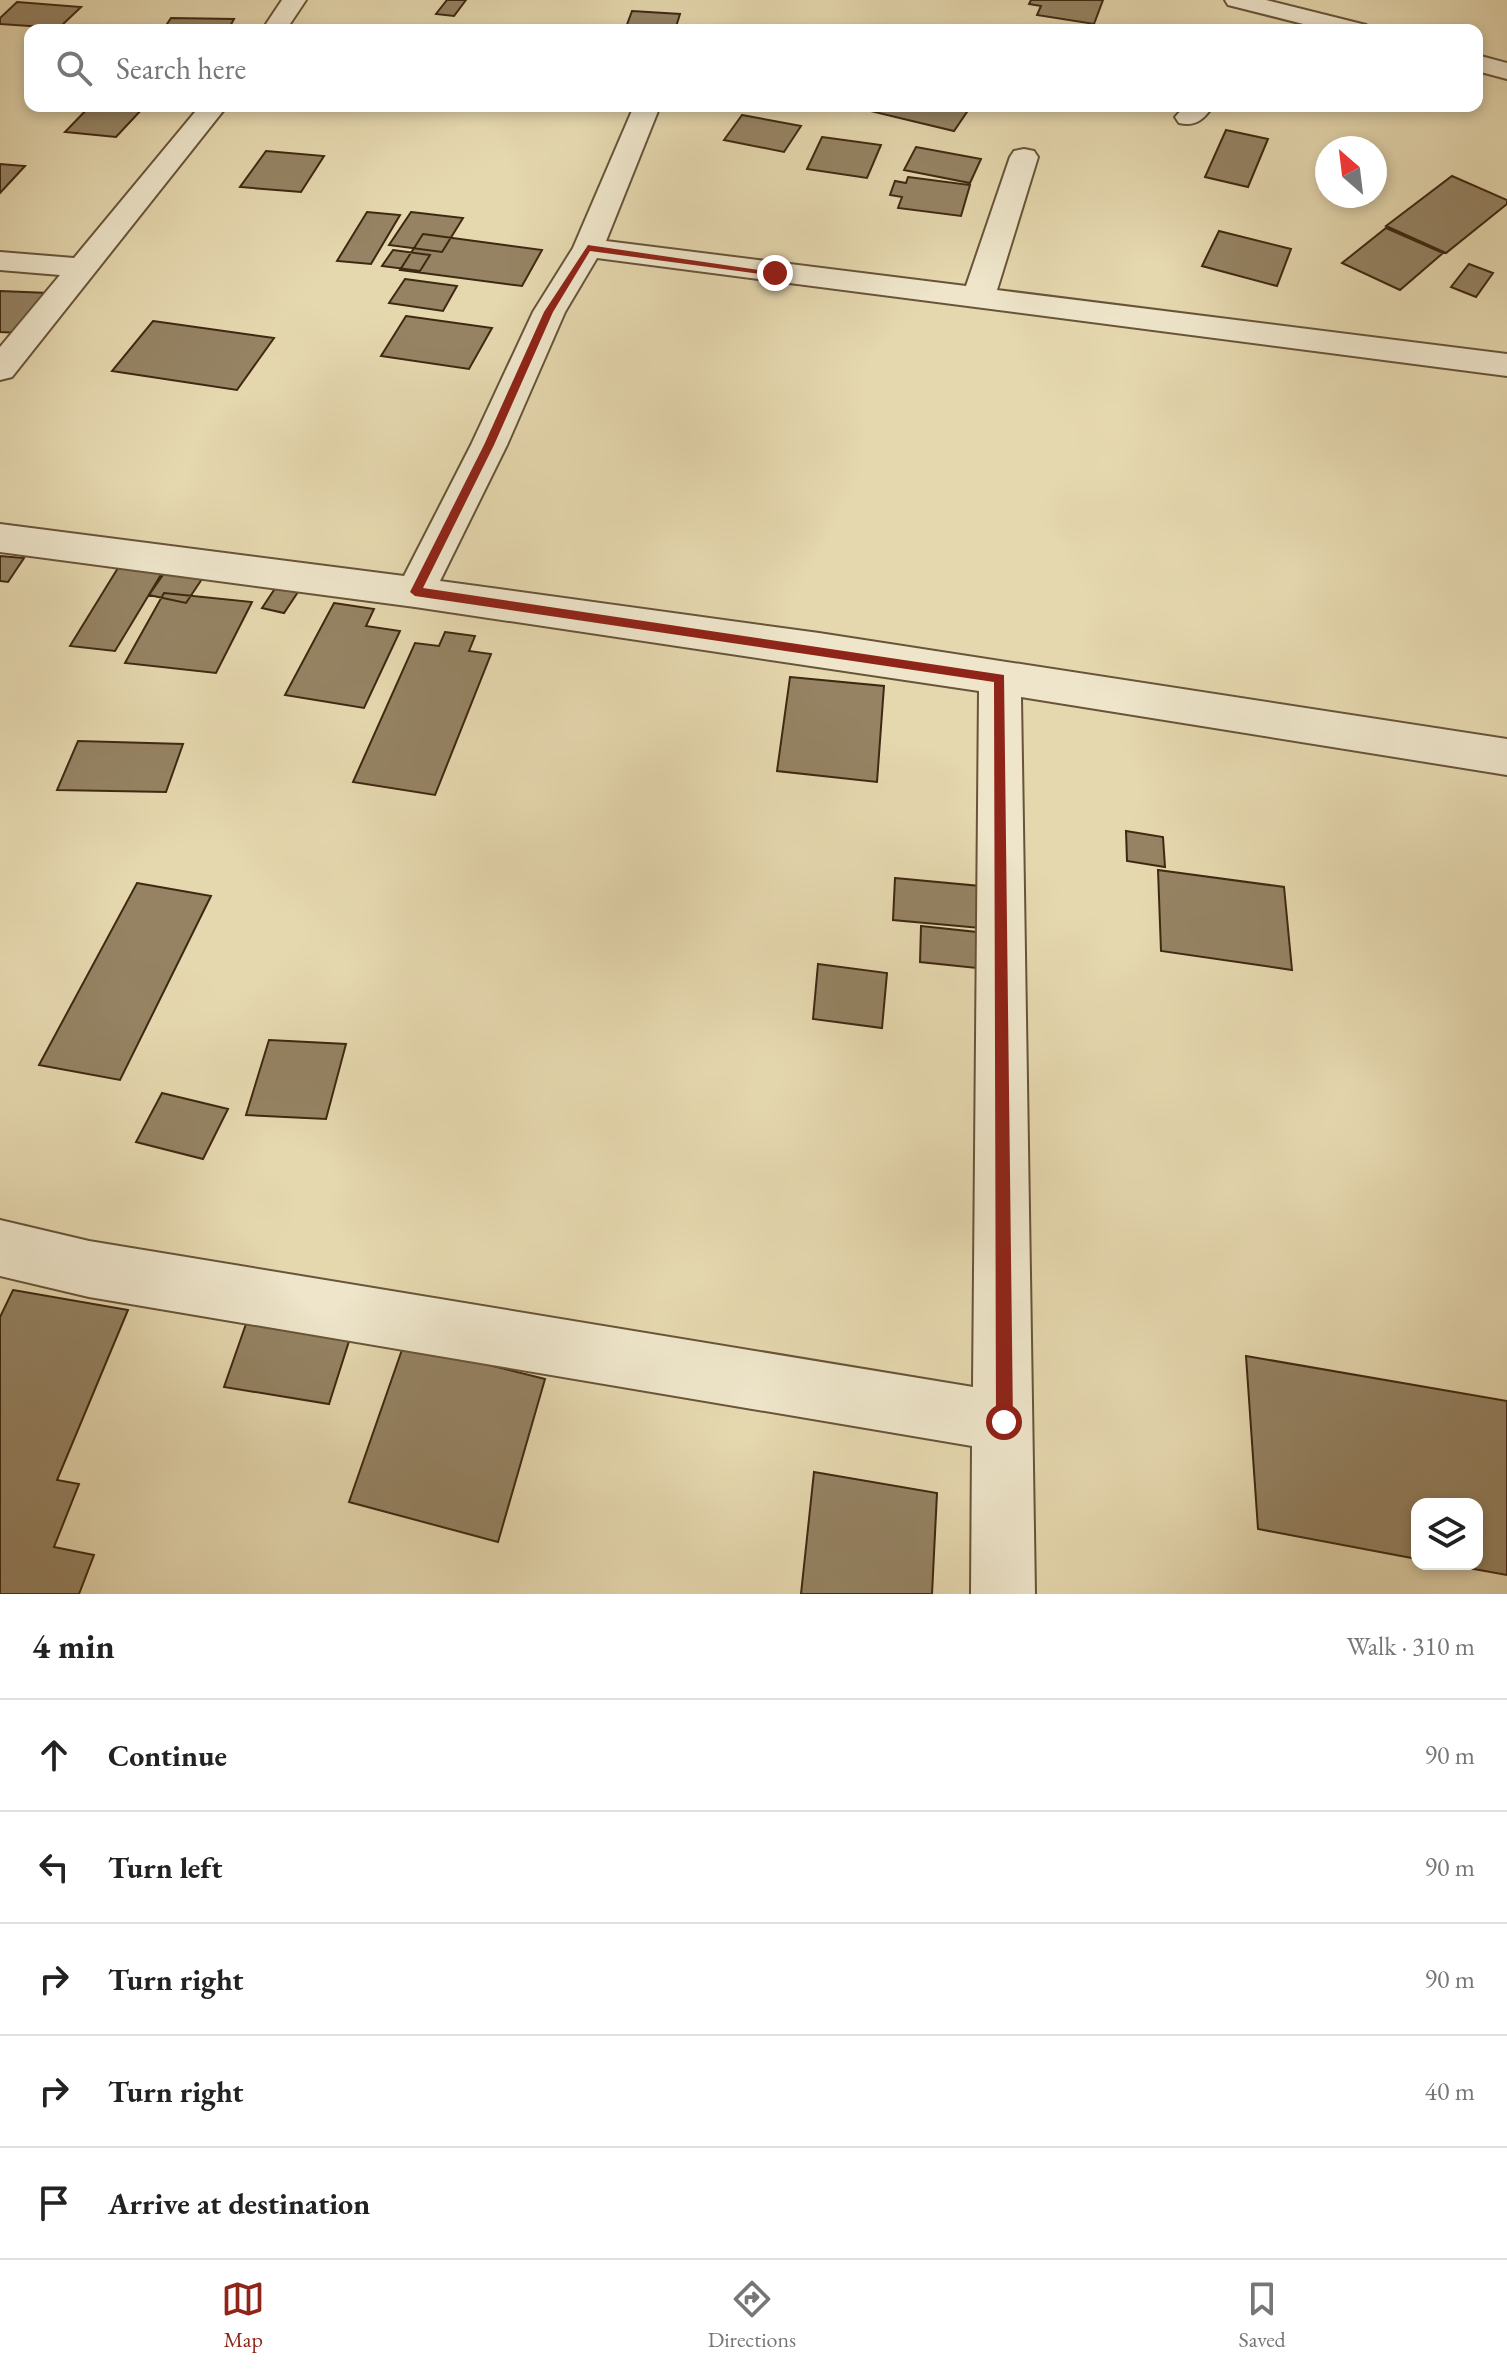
<!DOCTYPE html>
<html lang="en">
<head>
<meta charset="utf-8">
<style>
	body { margin:0; font-family:"EB Garamond",serif; background:#f2f2f2; color:#222 }
	.controls { position:absolute; right:24px; bottom:24px; display:grid; overflow:hidden; border-radius:16px; box-shadow:0 4px 12px #0003 }
	.controls button { width:72px; height:72px; display:grid; place-items:center; padding:0; border:0; border-bottom:2px solid #e0e0e0; background:#fff; color:#222; font:40px sans-serif }
	.compass { position:absolute; left:1315px; top:136px; width:72px; height:72px; border-radius:50%; background:#fff; box-shadow:0 4px 12px #0003; rotate:332deg }
	.stop { position:absolute; width:24px; height:24px; margin:-18px; border:6px solid #8f2418; border-radius:50%; background:#fff }
	.stop.end { background:#8f2418; border-color:#fff; box-shadow:0 2px 8px #0008 }
	.list { margin:0; padding:0; list-style:none }
	h2 { display:flex; justify-content:space-between; align-items:center; height:104px; margin:0; padding:0 32px; font-size:34px }
	h2 small { font-size:26px; font-weight:400; color:#767676 }
	.list li { display:grid; grid-template-columns:52px 1fr auto; gap:24px; align-items:center; box-sizing:border-box; height:112px; padding:0 32px; border-top:2px solid #e0e0e0 }
	.list b { display:block; font-size:30px; white-space:nowrap }
	.list em { font-size:26px; font-style:normal; color:#767676 }
	.icon { flex:none; width:44px; height:44px; fill:none; stroke:currentColor; stroke-width:2; stroke-linecap:round; stroke-linejoin:round }
	.map { position:relative; flex:none; width:1507px; height:1594px; overflow:hidden }
	.search { position:absolute; background:#fff; box-shadow:0 4px 12px #0003; left:24px; right:24px; top:24px; height:88px; display:flex; align-items:center; gap:20px; box-sizing:border-box; padding:0 28px; border-radius:16px; color:#767676; font-size:30px }
	.sheet { height:664px; background:#fff }
	nav { display:flex; justify-content:space-around; align-items:center; box-sizing:border-box; height:112px; border-top:2px solid #e0e0e0; background:#fff; font-size:22px; color:#767676 }
	nav a { display:grid; justify-items:center; gap:4px }
	nav .on { color:#8f2418 }
	.map>svg:first-child { display:block }
	.building { fill:#958363; stroke:#3f2811; stroke-width:2 }
	.lines { fill:none; stroke-linecap:round; stroke-linejoin:round }
	.street-casing { stroke:#685438; stroke-width:4 }
	.street { fill:#eee5ca; fill-rule:evenodd }
	.route { fill:#8f2418 }
</style>
</head>
<body>
<div class="map">
<svg width="1507" height="1594" viewBox="0 0 1507 1594">
	<rect width="100%" height="100%" fill="#e5d7ae"/>
	<filter id="stains"><feTurbulence type="fractalNoise" baseFrequency=".0025" numOctaves="4"/><feColorMatrix values="0 0 0 0 .2 0 0 0 0 .09 0 0 0 0 .02 0 0 0 .5 -.17"/></filter>
	<radialGradient id="worn" r=".72"><stop offset=".6" stop-color="#630" stop-opacity="0"/><stop offset="1" stop-color="#630" stop-opacity=".3"/></radialGradient>
	<path class="building" d="M447,0H466L454,16L436,14Z
		M1031,0H1103L1094,24L1037,15L1041,6L1029,4Z
		M17,2L81,7L59,28L0,24V18Z
		M632,11L680,14L675,30H625Z
		M171,18L234,19L228,30H163Z
		M90,106H145L116,137L65,132Z
		M869,106H971L954,131L866,110Z
		M742,115L801,126L784,152L724,140Z
		M1226,130L1268,139L1248,187L1205,177Z
		M822,137L881,145L867,178L807,169Z
		M916,147L981,159L970,183L904,170Z
		M266,151L324,156L301,192L240,187Z
		M0,164L25,166L0,193Z
		M1452,176L1507,200V204L1446,253L1386,226Z
		M908,177L970,185L961,216L898,208L902,197L890,195L895,181L906,183Z
		M367,212L400,215L371,264L337,261Z
		M411,212L463,218L442,252L389,245Z
		M1386,228L1443,253L1400,290L1342,263Z
		M1219,231L1291,249L1277,286L1202,266Z
		M423,234L542,250L522,286L400,270Z
		M393,250L430,255L420,271L382,266Z
		M1469,264L1493,273L1476,297L1451,287Z
		M405,279L457,286L443,311L389,303Z
		M0,291L48,293L21,333L0,332Z
		M406,316L492,328L469,369L381,356Z
		M153,321L274,338L237,390L112,371Z
		M0,556L24,558L8,582L0,581Z
		M121,563L165,568L115,651L70,646Z
		M165,572L202,579L186,603L149,595Z
		M280,581L302,586L284,613L262,608Z
		M164,593L252,602L216,673L125,663Z
		M334,603L374,609L366,626L400,631L364,708L285,695Z
		M445,632L475,636L469,651L491,654L435,795L353,782L415,643L439,646Z
		M790,677L884,686L877,782L777,771Z
		M78,741L183,744L166,792L57,790Z
		M1126,831L1163,837L1165,867L1127,861Z
		M1158,870L1284,887L1292,970L1161,951Z
		M895,878L980,886V928L893,920Z
		M137,883L211,896L120,1080L39,1065Z
		M921,926L986,933V969L920,962Z
		M818,964L887,973L882,1028L813,1019Z
		M269,1040L346,1044L326,1119L246,1115Z
		M162,1093L228,1109L203,1159L136,1142Z
		M13,1290L128,1310L57,1480L79,1484L54,1547L94,1555L79,1594H0V1317Z
		M247,1321L350,1338L329,1404L224,1387Z
		M404,1344L545,1379L498,1542L349,1502Z
		M1246,1356L1507,1401V1575L1446,1564H1477V1504H1417V1559L1258,1529Z
		M814,1472L937,1493L932,1594H801Z"/>
	<g class="lines">
		<defs>
			<path id="street" d="M282,0H306L286,30H262Z
				M1225,0H1266L1366,25L1369,30H1327L1228,5Z
				M1477,55L1507,63V79L1477,71Z
				M200,106H227L12,377L0,380V347L60,275L0,270V252L74,258Z
				M634,106H660L606,241L966,286L1010,157L1014,151L1024,149L1034,151L1038,157L997,290L1507,354V376L597,258L565,312L507,445L440,581L819,633L1507,739V775L1021,697L1035,1594H971L972,1446L89,1297L0,1276V1220L89,1241L973,1387L979,691L415,607L0,552V524L404,576L471,445L533,312L573,248Z
				M1185,106H1213C1204,119 1196,127 1179,123L1175,117Z"/>
		</defs>
		<use href="#street" class="street-casing"/>
		<use href="#street" class="street"/>
	</g>
	<path class="route" d="M588,245L779,273L775,276L590,251L553,312L494,445L423,588L1004,675L1013,1422L1011,1428L1004,1431L998,1428L996,1422L994,682L415,596L410,592L484,445L544,312Z"/>
	<rect width="100%" height="100%" filter="url(#stains)"/>
	<rect width="100%" height="100%" fill="url(#worn)"/>
</svg>
<div class="controls">
<button><svg class="icon" aria-label="layers" viewBox="0 0 24 24"><path d="M12 4l9 5-9 5-9-5zM3 14l9 5 9-5"/></svg></button>
</div>
<svg class="compass" viewBox="-18 -18 36 36"><path d="M0-13l5 13h-10z" fill="#e53935"/><path d="M0 13l5-13h-10z" fill="#767676"/></svg>
<div class="stop" style="left:1004px;top:1422px"></div>
<div class="stop end" style="left:775px;top:273px"></div>
<div class="search"><svg class="icon" aria-label="search" viewBox="0 0 24 24"><circle cx="10" cy="10" r="6"/><path d="M15 15l6 6"/></svg>Search here</div>
</div>
<section class="sheet">
<h2>4 min<small>Walk · 310 m</small></h2>
<ul class="list">
<li><svg class="icon" aria-label="ahead" viewBox="0 0 24 24"><path d="M12 20V5M6 11l6-6 6 6"/></svg><div><b>Continue</b></div><em>90 m</em></li>
<li><svg class="icon" aria-label="left" viewBox="0 0 24 24"><path d="M17 20v-9H6M10 6l-5 5 5 5"/></svg><div><b>Turn left</b></div><em>90 m</em></li>
<li><svg class="icon" aria-label="right" viewBox="0 0 24 24"><path d="M7 20v-9h11M14 6l5 5-5 5"/></svg><div><b>Turn right</b></div><em>90 m</em></li>
<li><svg class="icon" aria-label="right" viewBox="0 0 24 24"><path d="M7 20v-9h11M14 6l5 5-5 5"/></svg><div><b>Turn right</b></div><em>40 m</em></li>
<li><svg class="icon" aria-label="arrive" viewBox="0 0 24 24"><path d="M6 21V4h12l-3 4 3 4H6"/></svg><div><b>Arrive at destination</b></div></li>
</ul>
</section>
<nav>
<a class="on"><svg class="icon" aria-label="map" viewBox="0 0 24 24"><path d="M3 6l6-2 6 2 6-2v14l-6 2-6-2-6 2zM9 4v14M15 6v14"/></svg>Map</a>
<a><svg class="icon" aria-label="directions" viewBox="0 0 24 24"><path d="M12 3l9 9-9 9-9-9zM9 14v-3h6M13 9l2 2-2 2"/></svg>Directions</a>
<a><svg class="icon" aria-label="saved" viewBox="0 0 24 24"><path d="M7 4h10v16l-5-4-5 4z"/></svg>Saved</a>
</nav>
</body>
</html>
